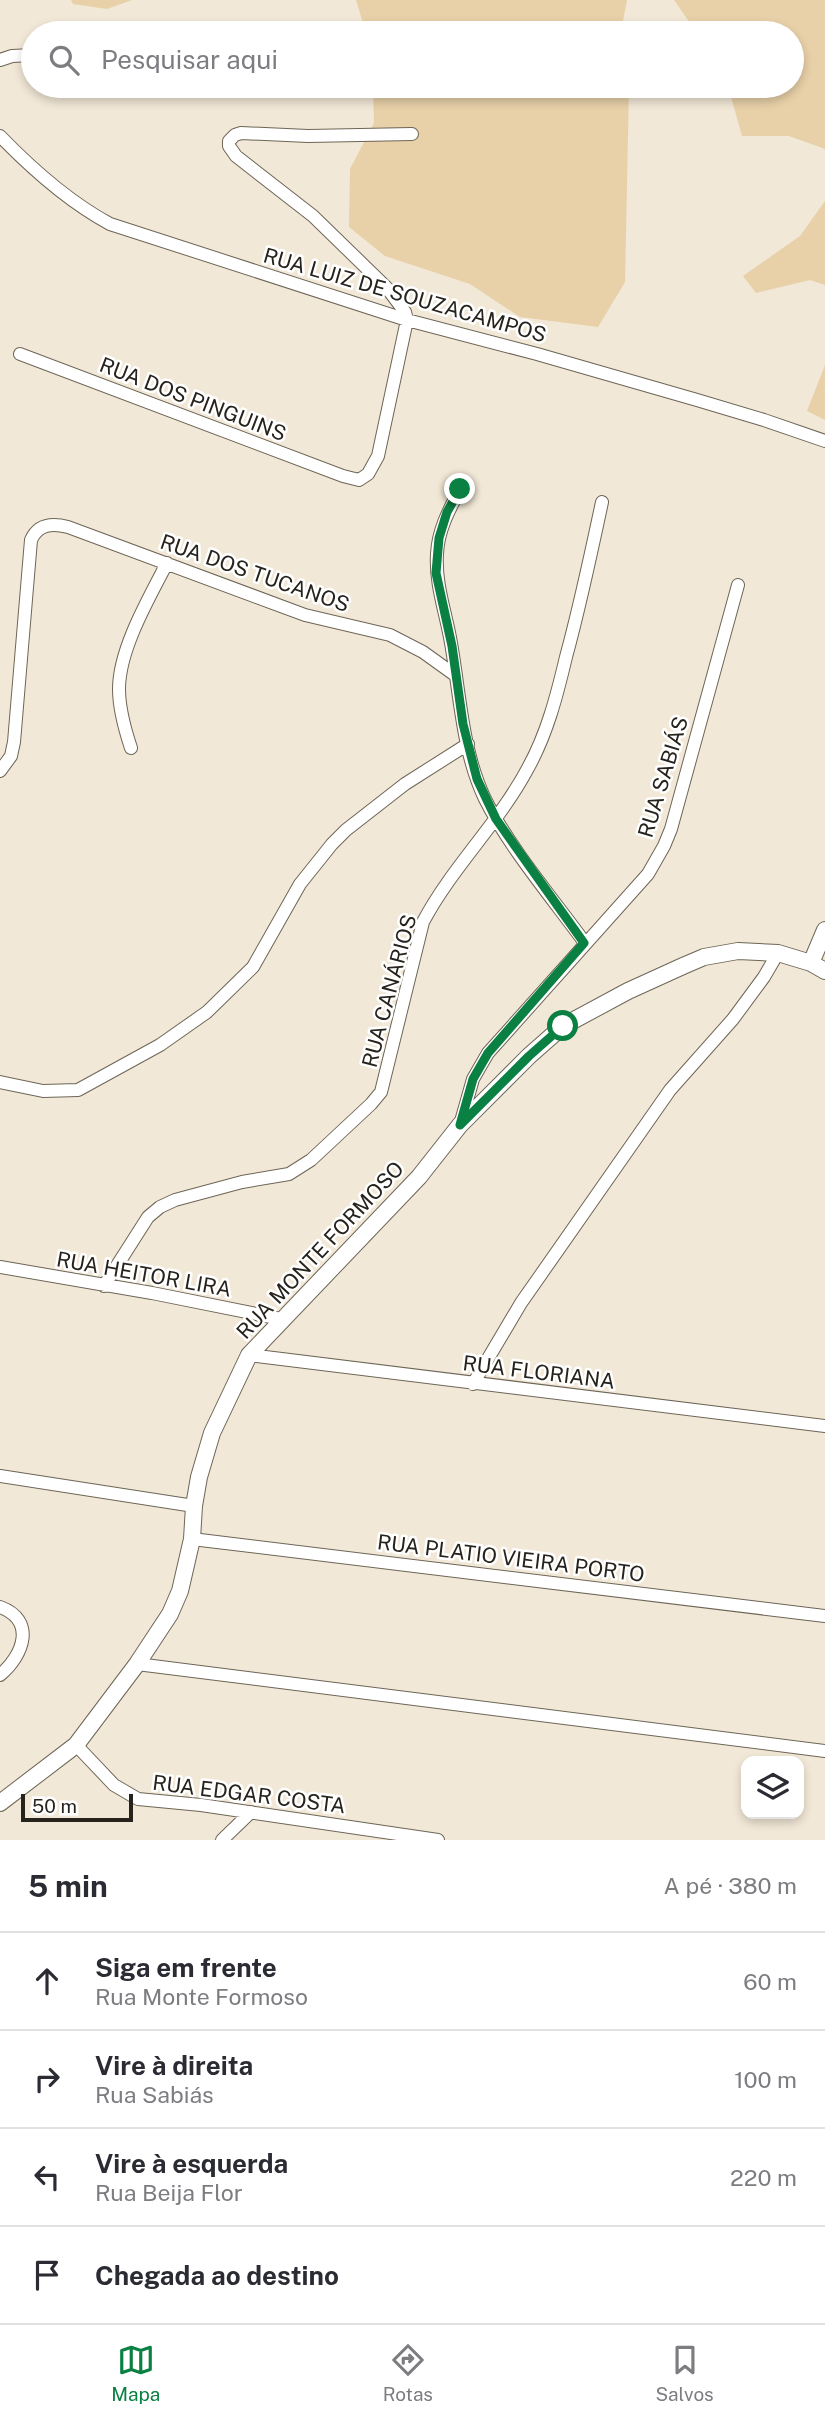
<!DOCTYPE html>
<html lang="pt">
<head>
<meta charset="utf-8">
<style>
	body { margin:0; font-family:"Public Sans",sans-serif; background:#f2f2f3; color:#2b2b33 }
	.controls { position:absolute; right:21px; bottom:21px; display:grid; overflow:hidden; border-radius:14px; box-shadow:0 4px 10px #0003 }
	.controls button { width:63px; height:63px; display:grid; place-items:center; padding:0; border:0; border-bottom:2px solid #e1e1e2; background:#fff; color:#2b2b33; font:35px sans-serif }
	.scale { position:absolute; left:21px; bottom:18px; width:112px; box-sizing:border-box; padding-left:7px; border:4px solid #26221c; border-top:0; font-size:19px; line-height:24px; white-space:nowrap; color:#26221c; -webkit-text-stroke:5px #fff; paint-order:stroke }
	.stop { position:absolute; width:21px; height:21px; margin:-16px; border:5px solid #0b8043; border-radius:50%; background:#fff }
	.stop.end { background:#0b8043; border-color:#fff; box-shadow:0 2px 7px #0008 }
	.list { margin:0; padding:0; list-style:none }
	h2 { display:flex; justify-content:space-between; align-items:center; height:91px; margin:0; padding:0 28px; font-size:30px }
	h2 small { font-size:23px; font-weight:400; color:#7c7c81 }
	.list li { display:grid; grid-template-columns:46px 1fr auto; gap:21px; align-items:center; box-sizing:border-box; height:98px; padding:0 28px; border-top:2px solid #e1e1e2 }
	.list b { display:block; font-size:26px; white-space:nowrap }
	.list p { margin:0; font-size:23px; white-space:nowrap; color:#7c7c81 }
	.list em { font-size:23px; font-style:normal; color:#7c7c81 }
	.icon { flex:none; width:38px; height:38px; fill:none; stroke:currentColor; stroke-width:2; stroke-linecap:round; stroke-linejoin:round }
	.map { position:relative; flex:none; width:825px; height:1840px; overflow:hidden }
	.search { position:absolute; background:#fff; box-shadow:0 4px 10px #0003; left:21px; right:21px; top:21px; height:77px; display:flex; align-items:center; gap:18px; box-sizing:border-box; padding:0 24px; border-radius:38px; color:#7c7c81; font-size:26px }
	.sheet { height:483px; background:#fff }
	nav { display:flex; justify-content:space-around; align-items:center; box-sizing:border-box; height:98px; border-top:2px solid #e1e1e2; background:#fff; font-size:19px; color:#7c7c81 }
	nav a { display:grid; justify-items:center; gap:4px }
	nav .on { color:#0b8043 }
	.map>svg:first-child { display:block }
	.green { fill:#e8d0a8 }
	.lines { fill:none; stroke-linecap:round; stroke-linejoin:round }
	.minor-casing { stroke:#6d6556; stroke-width:14 }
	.tertiary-casing { stroke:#6d6556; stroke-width:18 }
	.minor { stroke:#fff; stroke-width:12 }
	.tertiary { stroke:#fff; stroke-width:16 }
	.route { stroke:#0b8043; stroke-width:9 }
	.labels { text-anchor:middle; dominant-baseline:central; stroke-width:5; stroke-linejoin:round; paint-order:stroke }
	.street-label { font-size:21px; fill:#26221c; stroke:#fff }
</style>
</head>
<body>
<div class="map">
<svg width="825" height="1840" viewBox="0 0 825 1840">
	<rect width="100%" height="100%" fill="#f2e8d7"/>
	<path class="green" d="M71,0H132L107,9L73,4Z
		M356,0H627L623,21L624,33H366Z
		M674,0H825V149L789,136H742L728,86H792V33H697Z
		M373,86H629L625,282L598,327L520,317L470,284L385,256L349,227L350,169L374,123Z
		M825,201V285L810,280L756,293L743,276L800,236Z
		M825,365V420L807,411Z"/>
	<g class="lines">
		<defs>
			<path id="minor" d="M0,60L12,56L33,55
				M0,136C32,169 69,202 110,224L407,320L537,354L697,400L764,420L825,441
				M20,354L343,476L359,480L368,474L378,456L407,320L405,312L387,288L313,216L236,156L229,146V141L235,135L241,133L308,136L412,134
				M460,489C449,510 438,530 437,554C435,584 446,613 451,643C460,694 462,751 485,799C509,847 553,899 585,943
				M131,748C125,730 119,709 119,689C119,649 149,598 167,563
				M0,771L11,756L14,742L31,540C38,524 52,523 68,527L305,615L390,635L423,652L455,675
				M0,1082L43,1091L78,1090L160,1045L207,1012L253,967L300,884L332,844L346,830L405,784L468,744
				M460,1125L473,1079L488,1053L648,874L664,846L671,829L738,585
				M0,1267L152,1293L281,1319
				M104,1286L148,1217L160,1207L175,1200L242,1182L289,1174L311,1160L371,1104L381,1092L423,922C452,867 499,823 528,768C547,734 557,695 566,657C580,606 591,554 602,502
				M249,1355L825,1426
				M473,1384L521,1303L670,1090L733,1019L764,977L778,953
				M0,1476L194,1506
				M192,1539L825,1616
				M0,1607C36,1620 24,1655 0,1675
				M137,1664L825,1751
				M76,1745L114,1785L138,1799L201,1805L438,1840
				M222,1840L251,1812"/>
			<path id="tertiary" d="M811,963L825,930
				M0,1803L76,1745L137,1664L170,1614L180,1591L192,1539L194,1506L199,1477L212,1433L249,1355L419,1177L460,1125L529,1056L563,1026L628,991L683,966L704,957L738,951L778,953L811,963L825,971"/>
		</defs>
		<use href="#minor" class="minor-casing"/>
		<use href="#tertiary" class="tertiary-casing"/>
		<use href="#minor" class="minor"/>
		<use href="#tertiary" class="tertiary"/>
	</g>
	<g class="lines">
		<path class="route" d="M460,489L447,512L439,538L436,573L452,646L463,724L477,779L496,819L584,943L488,1053L473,1079L460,1125L529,1056L563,1026"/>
	</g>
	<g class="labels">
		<g class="street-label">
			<text transform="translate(405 295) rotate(16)">RUA LUIZ DE SOUZACAMPOS</text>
			<text transform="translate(193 399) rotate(21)">RUA DOS PINGUINS</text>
			<text transform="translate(255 573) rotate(19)">RUA DOS TUCANOS</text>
			<text transform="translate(663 777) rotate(-73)">RUA SABIÁS</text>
			<text transform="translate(389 991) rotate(-75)">RUA CANÁRIOS</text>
			<text transform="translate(320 1250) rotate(-47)">RUA MONTE FORMOSO</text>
			<text transform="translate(144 1274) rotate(10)">RUA HEITOR LIRA</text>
			<text transform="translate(539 1372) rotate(7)">RUA FLORIANA</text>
			<text transform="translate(511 1558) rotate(7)">RUA PLATIO VIEIRA PORTO</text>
			<text transform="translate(249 1794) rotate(7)">RUA EDGAR COSTA</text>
		</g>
	</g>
</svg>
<div class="controls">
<button><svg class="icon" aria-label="layers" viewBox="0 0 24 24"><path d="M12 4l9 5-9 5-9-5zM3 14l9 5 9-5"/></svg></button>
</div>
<div class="scale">50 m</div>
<div class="stop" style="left:563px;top:1026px"></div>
<div class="stop end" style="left:460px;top:489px"></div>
<div class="search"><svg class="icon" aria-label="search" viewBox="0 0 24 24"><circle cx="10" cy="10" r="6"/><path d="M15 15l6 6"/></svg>Pesquisar aqui</div>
</div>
<section class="sheet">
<h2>5 min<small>A pé · 380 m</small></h2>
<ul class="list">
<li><svg class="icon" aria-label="ahead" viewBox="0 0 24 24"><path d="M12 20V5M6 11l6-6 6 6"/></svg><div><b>Siga em frente</b><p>Rua Monte Formoso</p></div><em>60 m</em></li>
<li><svg class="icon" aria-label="right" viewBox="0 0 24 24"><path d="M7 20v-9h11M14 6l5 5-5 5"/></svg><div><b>Vire à direita</b><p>Rua Sabiás</p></div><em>100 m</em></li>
<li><svg class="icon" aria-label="left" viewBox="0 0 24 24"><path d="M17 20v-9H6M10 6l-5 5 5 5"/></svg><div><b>Vire à esquerda</b><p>Rua Beija Flor</p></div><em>220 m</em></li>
<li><svg class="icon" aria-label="arrive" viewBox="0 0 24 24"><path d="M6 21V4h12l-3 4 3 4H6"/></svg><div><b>Chegada ao destino</b></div></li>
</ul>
</section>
<nav>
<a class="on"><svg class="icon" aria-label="map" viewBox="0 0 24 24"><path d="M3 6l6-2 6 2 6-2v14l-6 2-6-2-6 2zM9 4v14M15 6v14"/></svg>Mapa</a>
<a><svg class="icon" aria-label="directions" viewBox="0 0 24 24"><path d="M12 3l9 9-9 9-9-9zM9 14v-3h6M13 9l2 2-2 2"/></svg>Rotas</a>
<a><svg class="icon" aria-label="saved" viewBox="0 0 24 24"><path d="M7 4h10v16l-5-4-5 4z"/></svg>Salvos</a>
</nav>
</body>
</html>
